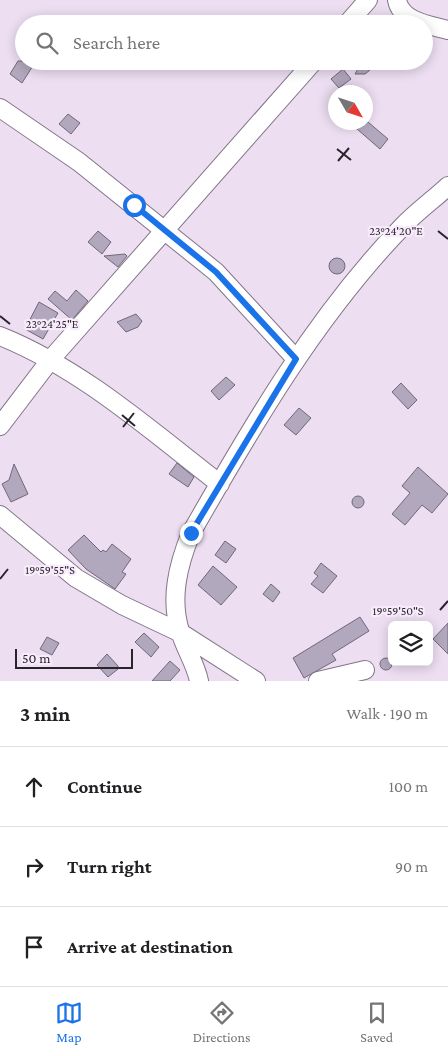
<!DOCTYPE html>
<html lang="en">
<head>
<meta charset="utf-8">
<style>
	body { margin:0; font-family:"Crimson Pro",serif; background:#f6f6f6; color:#202124 }
	.controls { position:absolute; right:15px; bottom:15px; display:grid; overflow:hidden; border-radius:8px; box-shadow:0 2px 12px #0003 }
	.controls button { width:45px; height:45px; display:grid; place-items:center; padding:0; border:0; border-bottom:1px solid #e0e0e0; background:#fff; color:#202124; font:25px sans-serif }
	.compass { position:absolute; left:328px; top:85px; width:45px; height:45px; border-radius:50%; background:#fff; box-shadow:0 2px 12px #0003; rotate:129deg }
	.scale { position:absolute; left:15px; bottom:12px; width:118px; box-sizing:border-box; padding-left:5px; border:2px solid #29242b; border-top:0; font-size:14px; line-height:18px; white-space:nowrap; color:#29242b; -webkit-text-stroke:4px #f8ecfc; paint-order:stroke }
	.stop { position:absolute; width:15px; height:15px; margin:-11px; border:4px solid #1a73e8; border-radius:50%; background:#fff }
	.stop.end { background:#1a73e8; border-color:#fff; box-shadow:0 1px 5px #0008 }
	.list { margin:0; padding:0; list-style:none }
	h2 { display:flex; justify-content:space-between; align-items:center; height:65px; margin:0; padding:0 20px; font-size:21px }
	h2 small { font-size:16px; font-weight:400; color:#757577 }
	.list li { display:grid; grid-template-columns:32px 1fr auto; gap:15px; align-items:center; box-sizing:border-box; height:80px; padding:0 20px; border-top:1px solid #e0e0e0 }
	.list b { display:block; font-size:19px; white-space:nowrap }
	.list em { font-size:16px; font-style:normal; color:#757577 }
	.icon { flex:none; width:28px; height:28px; fill:none; stroke:currentColor; stroke-width:2; stroke-linecap:round; stroke-linejoin:round }
	.map { position:relative; flex:none; width:448px; height:681px; overflow:hidden }
	.search { position:absolute; background:#fff; box-shadow:0 2px 12px #0003; left:15px; right:15px; top:15px; height:55px; display:flex; align-items:center; gap:12px; box-sizing:border-box; padding:0 18px; border-radius:28px; color:#757577; font-size:19px }
	.sheet { height:305px; background:#fff }
	nav { display:flex; justify-content:space-around; align-items:center; box-sizing:border-box; height:70px; border-top:1px solid #e0e0e0; background:#fff; font-size:14px; color:#757577 }
	nav a { display:grid; justify-items:center; gap:2px }
	nav .on { color:#1a73e8 }
	.map>svg:first-child { display:block }
	.building { fill:#b2a8bd; stroke:#70687a }
	.lines { fill:none; stroke-linecap:round; stroke-linejoin:round }
	.minor-casing { stroke:#827587; stroke-width:20 }
	.minor { stroke:#fff; stroke-width:18 }
	.route { stroke:#1a73e8; stroke-width:6 }
	.ticks { fill:none; stroke:#29242b; stroke-width:2 }
	.ticks-label { font-size:12px; text-anchor:middle; fill:#29242b; stroke:#f8ecfc; stroke-width:4.5; stroke-linejoin:round; paint-order:stroke }
</style>
</head>
<body>
<div class="map">
<svg width="448" height="681" viewBox="0 0 448 681">
	<rect width="100%" height="100%" fill="#eddef2"/>
	<path class="building" d="M18,61H36L22,83L10,74Z
		M362,62L370,65V70L365,74H355Z
		M343,69L351,79L339,88L331,79Z
		M68,114L80,123L71,134L59,124Z
		M349,122H368L388,139L380,149Z
		M98,231L111,242L102,254L88,242Z
		M125,254L127,256L118,267L104,256Z
		M329 266a8 8 0 1 1 16 0a8 8 0 1 1-16 0Z
		M76,290L88,301L72,320L48,299L55,291L67,301Z
		M39,302L58,313L43,339L25,329Z
		M136,314L142,321L138,327L126,332L117,322Z
		M226,377L235,385L219,400L211,391Z
		M401,383L417,400L408,409L392,392Z
		M299,408L311,418L296,435L284,425Z
		M177,463L194,477L188,487L169,474Z
		M14,464L28,494L11,502L2,484L9,480Z
		M418,467L448,494L432,513L422,505L405,525L392,514L410,493L402,486Z
		M352 502a6 6 0 1 1 12 0a6 6 0 1 1-12 0Z
		M84,535L101,552L103,550L106,552L112,544L131,559L122,572L126,574L115,589L86,569L68,550Z
		M225,541L236,549L226,563L215,555Z
		M321,563L337,576L323,593L311,584L318,576L314,573Z
		M213,566L237,587L221,605L198,585Z
		M271,584L280,592L273,602L263,594Z
		M360,617L369,631L332,654L336,660L304,678L293,658Z
		M448,623V654L433,639Z
		M144,633L159,647L151,657L135,642Z
		M47,637L59,643L52,655L40,649Z
		M107,654L118,666V669L108,677L97,665Z
		M380 664a6 6 0 1 1 12 0a6 6 0 1 1-12 0Z
		M170,661L180,670L170,681H152Z"/>
	<g class="lines">
		<defs>
			<path id="minor" d="M397,0C401,22 430,25 448,30
				M347,24L368,0
				M0,108L79,162L216,272L296,359
				M0,336C82,369 150,430 220,484
				M0,426L51,359L314,61
				M0,515L76,578L122,605L181,633L256,681
				M199,681C196,665 186,650 181,634C169,600 178,565 191,533C252,426 316,316 402,227C416,212 433,200 448,186
				M318,681L365,670"/>
		</defs>
		<use href="#minor" class="minor-casing"/>
		<use href="#minor" class="minor"/>
	</g>
	<g class="lines">
		<path class="route" d="M134,205L216,272L296,359L191,533"/>
	</g>
	<path class="ticks" d="M337,149L351,160M338,161L349,148M438,231L448,239M0,316L10,324M122,415L135,426M123,427L134,413M0,579L8,569M440,610L448,601"/>
	<g class="ticks-label">
		<text x="396" y="235">23°24'20"E</text>
		<text x="52" y="328">23°24'25"E</text>
		<text x="50" y="574">19°59'55"S</text>
		<text x="398" y="615">19°59'50"S</text>
	</g>
</svg>
<div class="controls">
<button><svg class="icon" aria-label="layers" viewBox="0 0 24 24"><path d="M12 4l9 5-9 5-9-5zM3 14l9 5 9-5"/></svg></button>
</div>
<svg class="compass" viewBox="-18 -18 36 36"><path d="M0-13l5 13h-10z" fill="#e53935"/><path d="M0 13l5-13h-10z" fill="#757577"/></svg>
<div class="scale">50 m</div>
<div class="stop" style="left:134px;top:205px"></div>
<div class="stop end" style="left:191px;top:533px"></div>
<div class="search"><svg class="icon" aria-label="search" viewBox="0 0 24 24"><circle cx="10" cy="10" r="6"/><path d="M15 15l6 6"/></svg>Search here</div>
</div>
<section class="sheet">
<h2>3 min<small>Walk · 190 m</small></h2>
<ul class="list">
<li><svg class="icon" aria-label="ahead" viewBox="0 0 24 24"><path d="M12 20V5M6 11l6-6 6 6"/></svg><div><b>Continue</b></div><em>100 m</em></li>
<li><svg class="icon" aria-label="right" viewBox="0 0 24 24"><path d="M7 20v-9h11M14 6l5 5-5 5"/></svg><div><b>Turn right</b></div><em>90 m</em></li>
<li><svg class="icon" aria-label="arrive" viewBox="0 0 24 24"><path d="M6 21V4h12l-3 4 3 4H6"/></svg><div><b>Arrive at destination</b></div></li>
</ul>
</section>
<nav>
<a class="on"><svg class="icon" aria-label="map" viewBox="0 0 24 24"><path d="M3 6l6-2 6 2 6-2v14l-6 2-6-2-6 2zM9 4v14M15 6v14"/></svg>Map</a>
<a><svg class="icon" aria-label="directions" viewBox="0 0 24 24"><path d="M12 3l9 9-9 9-9-9zM9 14v-3h6M13 9l2 2-2 2"/></svg>Directions</a>
<a><svg class="icon" aria-label="saved" viewBox="0 0 24 24"><path d="M7 4h10v16l-5-4-5 4z"/></svg>Saved</a>
</nav>
</body>
</html>
